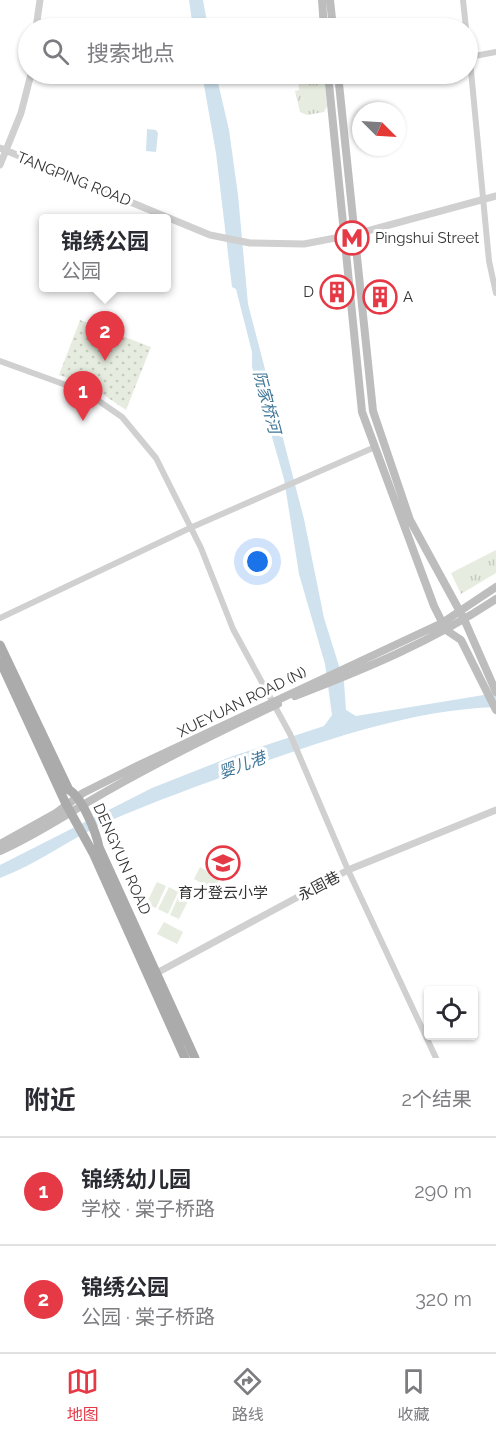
<!DOCTYPE html>
<html lang="zh">
<head>
<meta charset="utf-8">
<style>
	body { margin:0; font-family:Raleway,"Noto Sans SC",sans-serif; background:#f7f7f7; color:#2b2b33 }
	.controls { position:absolute; right:18px; bottom:18px; display:grid; overflow:hidden; border-radius:6px; box-shadow:0 2px 4px #0004 }
	.controls button { width:54px; height:54px; display:grid; place-items:center; padding:0; border:0; border-bottom:2px solid #e1e1e2; background:#fff; color:#2b2b33; font:30px sans-serif }
	.compass { position:absolute; left:352px; top:102px; width:54px; height:54px; border-radius:50%; background:#fff; box-shadow:0 2px 4px #0004; rotate:114deg }
	.you { position:absolute; left:258px; top:562px; width:21px; height:21px; margin:-15px; border:4px solid #fff; border-radius:50%; background:#1a73e8; box-shadow:0 0 0 9px #1a73e833 }
	.badge { display:grid; place-items:center; width:39px; height:39px; border-radius:50%; background:#e63946; color:#fff; font-size:20px; font-weight:700 }
	.pin { position:absolute; translate:-50% -50px; filter:drop-shadow(0 2px 3px #0008) }
	.pin::after { content:''; position:absolute; top:32px; width:21px; height:18px; background:inherit; clip-path:polygon(0 0,100% 0,50% 100%) }
	.popup { position:absolute; left:39px; top:214px; width:132px; height:78px; box-sizing:border-box; display:grid; place-content:center; border-radius:6px; background:#fff; filter:drop-shadow(0 2px 4px #0005); font-size:20px; white-space:nowrap; color:#7c7c81 }
	.popup b { font-size:22px; color:#2b2b33 }
	.popup::after { content:''; position:absolute; left:50%; top:100%; margin-left:-12px; border:12px solid transparent; border-top-color:#fff }
	.list { margin:0; padding:0; list-style:none }
	h2 { display:flex; justify-content:space-between; align-items:center; height:78px; margin:0; padding:0 24px; font-size:26px }
	h2 small { font-size:20px; font-weight:400; color:#7c7c81 }
	.list li { display:grid; grid-template-columns:39px 1fr auto; gap:18px; align-items:center; box-sizing:border-box; height:108px; padding:0 24px; border-top:2px solid #e1e1e2 }
	.list b { display:block; font-size:22px; white-space:nowrap }
	.list p { margin:0; font-size:20px; white-space:nowrap; color:#7c7c81 }
	.list em { font-size:20px; font-style:normal; color:#7c7c81 }
	.icon { flex:none; width:33px; height:33px; fill:none; stroke:currentColor; stroke-width:2; stroke-linecap:round; stroke-linejoin:round }
	.map { position:relative; flex:none; width:496px; height:1058px; overflow:hidden }
	.search { position:absolute; background:#fff; box-shadow:0 2px 4px #0004; left:18px; right:18px; top:18px; height:66px; display:flex; align-items:center; gap:15px; box-sizing:border-box; padding:0 21px; border-radius:33px; color:#7c7c81; font-size:22px }
	.sheet { height:294px; background:#fff }
	nav { display:flex; justify-content:space-around; align-items:center; box-sizing:border-box; height:84px; border-top:2px solid #e1e1e2; background:#fff; font-size:16px; color:#7c7c81 }
	nav a { display:grid; justify-items:center; gap:3px }
	nav .on { color:#e63946 }
	.map>svg:first-child { display:block }
	.grass { fill:url(#grass-tufts) }
	.park { fill:url(#park-dots) }
	.garden { fill:#e6ecdf }
	.water { fill:#cfe2ee }
	.lines { fill:none; stroke-linecap:round; stroke-linejoin:round }
	.minor { stroke:#d0d0d0; stroke-width:6 }
	.tertiary { stroke:#d0d0d0; stroke-width:7 }
	.secondary { stroke:#bdbdbd; stroke-width:8 }
	.primary { stroke:#ababab; stroke-width:9 }
	.labels { text-anchor:middle; dominant-baseline:central; stroke-width:6; stroke-linejoin:round; paint-order:stroke }
	.street-label { font-size:15px; fill:#333; stroke:#fff }
	.poi-label { font-size:15px; fill:#333; stroke:#fff; text-anchor:start }
	.water-label { font-size:16px; font-style:italic; fill:#3f7597; stroke:#fff }
</style>
</head>
<body>
<div class="map">
<svg width="496" height="1058" viewBox="0 0 496 1058">
	<defs>
		<pattern id="grass-tufts" width="24" height="20" patternUnits="userSpaceOnUse" patternTransform="scale(1.5)"><rect width="24" height="20" fill="#e6ecdf"/><path d="M3 7l-1-3M5 7V3M7 7l1-3M15 17l-1-3M17 17v-4M19 17l1-3" fill="none" stroke="#c6cbc0"/></pattern>
		<pattern id="park-dots" width="8" height="8" patternUnits="userSpaceOnUse" patternTransform="scale(1.5)"><rect width="8" height="8" fill="#e6ecdf"/><path d="M2 2h.1M6 6h.1" fill="none" stroke="#c6cbc0" stroke-width="1.8" stroke-linecap="round"/></pattern>
	</defs>
	<rect width="100%" height="100%" fill="#fff"/>
	<path class="grass" d="M298,74H324L327,106L324,112L307,115L300,112L295,91L299,90Z
		M496,550V573L461,594L451,573Z"/>
	<path class="park" d="M80,320L151,347L126,410L92,387L59,375Z"/>
	<path class="garden" d="M200,867L220,878L214,890L194,879Z
		M157,882L166,886L156,908L146,904Z
		M169,887L178,892L168,914L158,909Z
		M180,893L190,897L179,919L170,915Z
		M164,922L183,932L177,944L157,934Z"/>
	<path class="water" d="M189,0H203L208,28H193Z
		M202,74H216L229,130L238,195L248,304L304,519L324,618L344,682L346,710L356,716L496,693V707C411,710 329,739 249,767C201,785 152,802 105,823C68,840 37,864 0,878V865L152,788L233,756L324,726L332,715L325,664L299,574L284,479L252,367V352L236,289L232,287L216,153Z
		M147,129L156,130L158,133L156,152L146,151Z"/>
	<g class="lines">
		<path class="minor" d="M463,0L466,28
			M468,39L489,261L496,293
			M469,57L496,52
			M0,361L66,385L96,399L122,417L156,458L201,548L233,629L290,734L348,870L436,1058
			M0,618L190,528L375,447"/>
		<path class="tertiary" d="M36,28L40,0
			M0,148L210,235L250,243L304,244L356,234L496,196
			M0,165L21,113L31,74
			M153,975L348,870L496,810"/>
		<path class="secondary" d="M322,0L324,28
			M330,0L333,28
			M328,74L362,412L434,606L446,630L461,640L496,710
			M338,74L373,411L410,520L464,619L496,692
			M295,696C365,669 433,641 496,599
			M0,844L56,813L83,793L141,764L442,623L496,587
			M0,851C32,837 59,819 88,802C149,766 214,734 278,704"/>
		<path class="primary" d="M0,645L69,790C82,797 96,832 99,847L195,1058
			M0,661L66,804L93,853L185,1058"/>
	</g>
	<defs>
		<symbol id="metro-ring" viewBox="-11 -11 22 22"><circle r="9.5" fill="#fff" stroke="#e63946" stroke-width="1.5"/><path d="M-5.5 5V-5H-3L0 0L3-5H5.5V5H3V-.5L0 4L-3-.5V5Z" fill="#e63946"/></symbol>
		<symbol id="building-ring" viewBox="-11 -11 22 22"><circle r="9.5" fill="#fff" stroke="#e63946" stroke-width="1.5"/><path d="M-4-6H4V6H1V3H-1V6H-4ZM-2.5-4.3h1.7v1.8h-1.7ZM.8-4.3h1.7v1.8H.8ZM-2.5-1h1.7V.8h-1.7ZM.8-1h1.7V.8H.8Z" fill="#e63946"/></symbol>
		<symbol id="school-ring" viewBox="-11 -11 22 22"><circle r="9.5" fill="#fff" stroke="#e63946" stroke-width="1.5"/><path d="M0-5L7-2L0 1L-7-2ZM-4 1L0 2.5L4 1V4Q0 6-4 4Z" fill="#e63946"/></symbol>
	</defs>
	<g fill-rule="evenodd">
		<use href="#metro-ring" x="333" y="219" width="38" height="38"/>
		<use href="#building-ring" x="318" y="273" width="38" height="38"/>
		<use href="#building-ring" x="361" y="278" width="38" height="38"/>
		<use href="#school-ring" x="204" y="844" width="38" height="38"/>
	</g>
	<g class="labels">
		<g class="street-label">
			<text transform="translate(74 179) rotate(22)">TANGPING ROAD</text>
			<text transform="translate(242 702) rotate(-26)">XUEYUAN ROAD (N)</text>
			<text transform="translate(122 859) rotate(66)">DENGYUN ROAD</text>
			<text transform="translate(319 886) rotate(-28)">永固巷</text>
		</g>
		<g class="poi-label">
			<text x="375" y="238">Pingshui Street</text>
			<text x="314" y="292" text-anchor="end">D</text>
			<text x="403" y="297">A</text>
			<text x="223" y="893" text-anchor="middle">育才登云小学</text>
		</g>
		<g class="water-label">
			<text transform="translate(267 402) rotate(75)">阮家桥河</text>
			<text transform="translate(242 765) rotate(-20)">婴儿港</text>
		</g>
	</g>
</svg>
<div class="controls">
<button><svg class="icon" aria-label="locate" viewBox="0 0 24 24"><circle cx="12" cy="12" r="6"/><path d="M12 2v4M12 18v4M2 12h4M18 12h4"/></svg></button>
</div>
<svg class="compass" viewBox="-18 -18 36 36"><path d="M0-13l5 13h-10z" fill="#e53935"/><path d="M0 13l5-13h-10z" fill="#7c7c81"/></svg>
<div class="you"></div>
<div class="pin badge" style="left:83px;top:421px">1</div>
<div class="pin badge" style="left:105px;top:361px">2</div>
<div class="popup"><b>锦绣公园</b>公园</div>
<div class="search"><svg class="icon" aria-label="search" viewBox="0 0 24 24"><circle cx="10" cy="10" r="6"/><path d="M15 15l6 6"/></svg>搜索地点</div>
</div>
<section class="sheet">
<h2>附近<small>2个结果</small></h2>
<ul class="list">
<li><span class="badge">1</span><div><b>锦绣幼儿园</b><p>学校 · 棠子桥路</p></div><em>290 m</em></li>
<li><span class="badge">2</span><div><b>锦绣公园</b><p>公园 · 棠子桥路</p></div><em>320 m</em></li>
</ul>
</section>
<nav>
<a class="on"><svg class="icon" aria-label="map" viewBox="0 0 24 24"><path d="M3 6l6-2 6 2 6-2v14l-6 2-6-2-6 2zM9 4v14M15 6v14"/></svg>地图</a>
<a><svg class="icon" aria-label="directions" viewBox="0 0 24 24"><path d="M12 3l9 9-9 9-9-9zM9 14v-3h6M13 9l2 2-2 2"/></svg>路线</a>
<a><svg class="icon" aria-label="saved" viewBox="0 0 24 24"><path d="M7 4h10v16l-5-4-5 4z"/></svg>收藏</a>
</nav>
</body>
</html>
